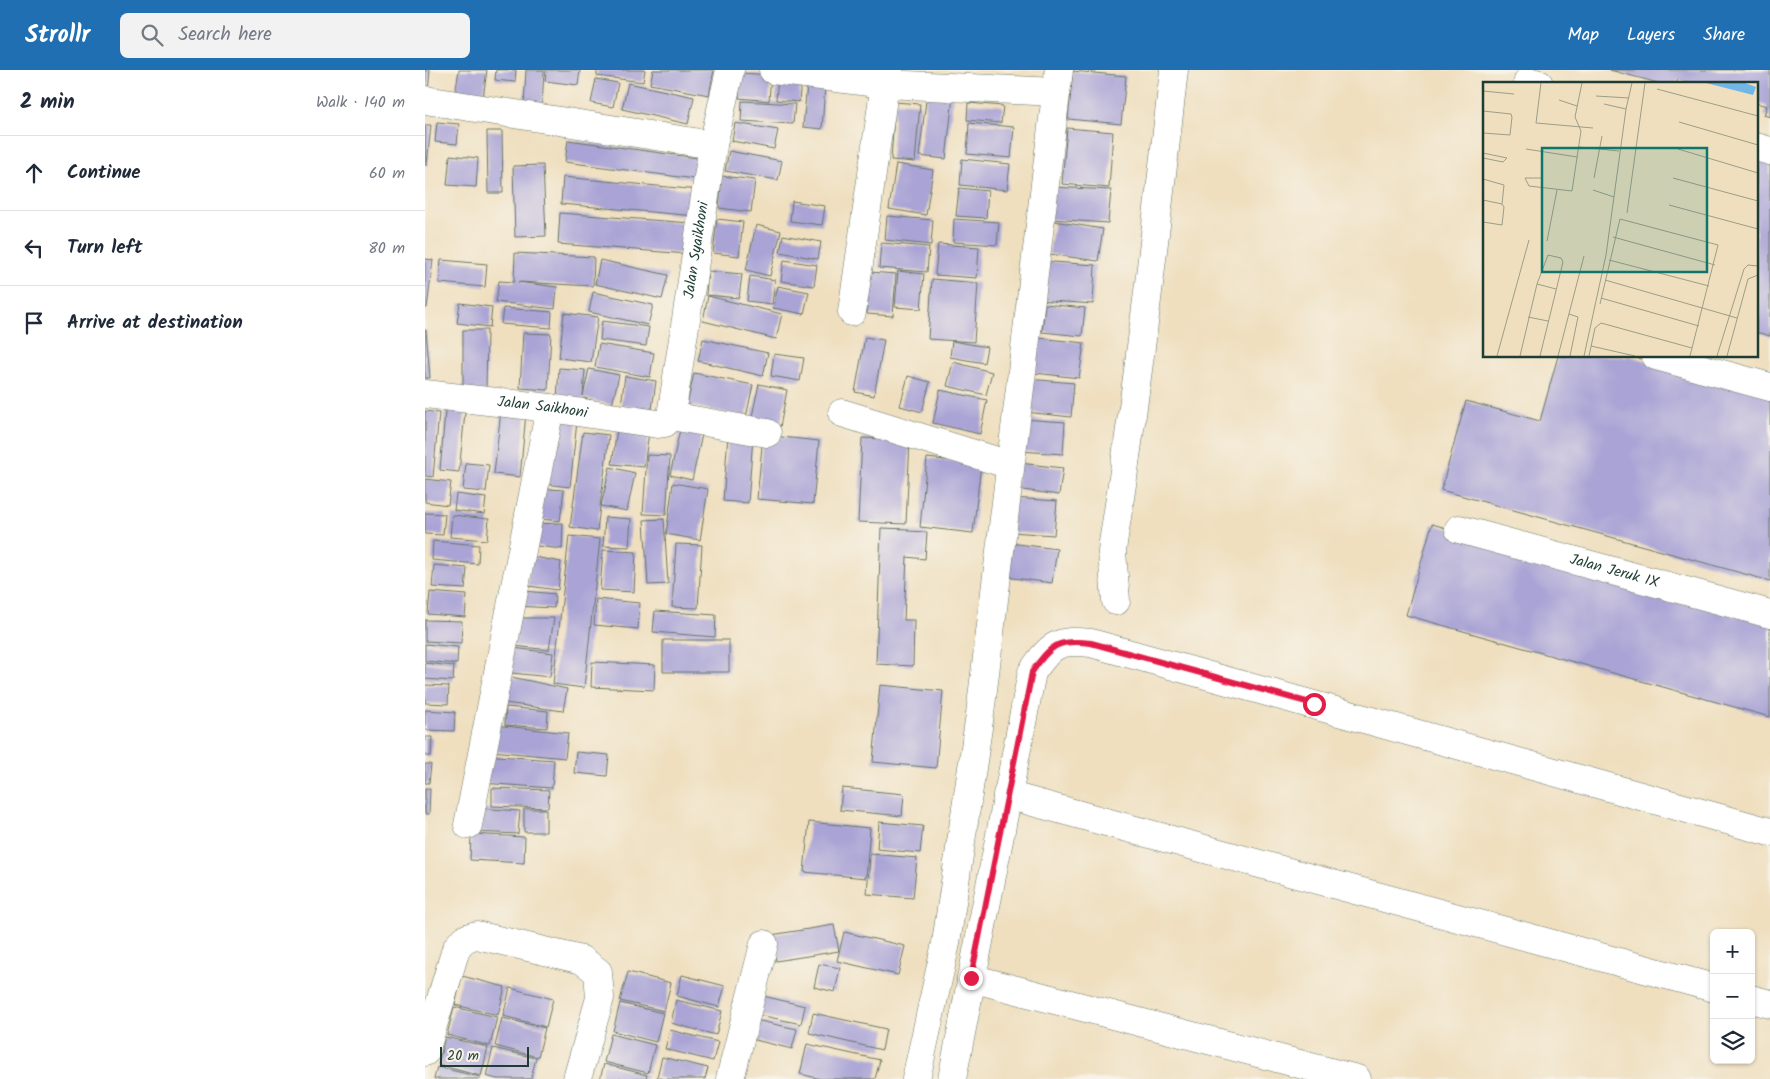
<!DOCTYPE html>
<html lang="en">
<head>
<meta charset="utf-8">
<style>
	body { margin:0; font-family:Kalam,sans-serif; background:#f2f2f3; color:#1f2937 }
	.controls { position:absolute; right:15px; bottom:15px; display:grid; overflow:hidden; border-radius:8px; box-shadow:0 1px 4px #0004 }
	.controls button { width:45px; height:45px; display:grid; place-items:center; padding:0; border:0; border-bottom:1px solid #e0e1e3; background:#fff; color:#1f2937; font:25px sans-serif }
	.scale { position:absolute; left:15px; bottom:12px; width:89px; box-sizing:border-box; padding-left:5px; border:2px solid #1f3d34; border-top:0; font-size:14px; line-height:18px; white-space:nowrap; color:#1f3d34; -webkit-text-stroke:4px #f7f3e8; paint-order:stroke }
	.stop { position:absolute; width:15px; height:15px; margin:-11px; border:4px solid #e11d48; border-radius:50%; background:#fff }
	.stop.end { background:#e11d48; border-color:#fff; box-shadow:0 1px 5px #0008 }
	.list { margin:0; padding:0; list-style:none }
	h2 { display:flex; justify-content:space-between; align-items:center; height:65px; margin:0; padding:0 20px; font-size:21px }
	h2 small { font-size:16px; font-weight:400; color:#747a83 }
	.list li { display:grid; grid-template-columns:32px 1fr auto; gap:15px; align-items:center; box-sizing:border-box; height:75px; padding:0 20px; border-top:1px solid #e0e1e3 }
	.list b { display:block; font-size:19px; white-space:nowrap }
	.list em { font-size:16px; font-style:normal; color:#747a83 }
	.icon { flex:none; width:28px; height:28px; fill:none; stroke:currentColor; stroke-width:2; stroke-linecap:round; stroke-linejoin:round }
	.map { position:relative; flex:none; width:1345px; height:1009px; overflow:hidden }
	header { display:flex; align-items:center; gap:30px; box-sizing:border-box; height:70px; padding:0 25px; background:#1f6fb2; color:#fff }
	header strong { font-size:24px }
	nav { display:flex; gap:28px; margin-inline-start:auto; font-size:18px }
	.search { width:350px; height:45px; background:#f2f2f3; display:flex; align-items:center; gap:12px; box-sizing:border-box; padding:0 18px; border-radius:8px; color:#747a83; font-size:19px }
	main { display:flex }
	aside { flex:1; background:#fff }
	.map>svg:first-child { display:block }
	.building { fill:#aaa4d6 }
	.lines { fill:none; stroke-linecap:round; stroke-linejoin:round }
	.minor-casing { stroke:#687665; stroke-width:29 }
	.minor { stroke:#fff; stroke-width:28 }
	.route { stroke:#e11d48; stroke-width:6 }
	.labels { text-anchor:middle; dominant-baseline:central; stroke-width:4; stroke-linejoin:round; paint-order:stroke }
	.street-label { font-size:15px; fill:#1f3d34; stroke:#f7f3e8 }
	.inset-road { fill:none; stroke:#9c9e87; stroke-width:1 }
	.view { fill:#0f766e; fill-opacity:0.15; stroke:#0f766e; stroke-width:2.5 }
	.inset-edge { fill:none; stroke:#1f3d34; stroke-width:2.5 }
</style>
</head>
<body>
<header>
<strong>Strollr</strong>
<div class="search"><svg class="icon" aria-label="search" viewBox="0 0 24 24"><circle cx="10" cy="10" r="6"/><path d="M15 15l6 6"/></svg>Search here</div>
<nav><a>Map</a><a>Layers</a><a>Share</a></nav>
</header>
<main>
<aside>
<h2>2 min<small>Walk · 140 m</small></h2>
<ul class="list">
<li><svg class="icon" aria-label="ahead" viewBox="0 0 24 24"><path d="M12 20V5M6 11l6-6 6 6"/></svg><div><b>Continue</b></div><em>60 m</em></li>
<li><svg class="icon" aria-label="left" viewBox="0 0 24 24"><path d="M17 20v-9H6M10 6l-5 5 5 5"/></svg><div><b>Turn left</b></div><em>80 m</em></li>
<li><svg class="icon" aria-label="arrive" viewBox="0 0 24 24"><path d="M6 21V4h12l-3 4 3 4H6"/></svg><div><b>Arrive at destination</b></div></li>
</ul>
</aside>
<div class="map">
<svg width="1345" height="1009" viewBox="0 0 1345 1009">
	<rect width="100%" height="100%" fill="#f7f3e8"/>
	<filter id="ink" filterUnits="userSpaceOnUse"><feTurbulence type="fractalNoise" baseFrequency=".02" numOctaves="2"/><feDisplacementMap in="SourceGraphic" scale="10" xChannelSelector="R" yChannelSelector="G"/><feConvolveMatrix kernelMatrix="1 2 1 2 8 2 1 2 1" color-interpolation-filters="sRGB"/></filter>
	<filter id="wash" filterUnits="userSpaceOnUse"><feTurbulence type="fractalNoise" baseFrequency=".0096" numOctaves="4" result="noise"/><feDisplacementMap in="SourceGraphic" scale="20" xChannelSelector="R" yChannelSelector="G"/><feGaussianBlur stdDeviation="1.12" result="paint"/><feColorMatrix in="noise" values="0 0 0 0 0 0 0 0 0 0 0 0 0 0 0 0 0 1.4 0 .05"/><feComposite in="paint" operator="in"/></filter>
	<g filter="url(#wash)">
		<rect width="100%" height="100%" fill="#efdfbf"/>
		<g id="blocks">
			<path class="building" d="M0,0H5L3,22H0Z
				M34,0H62L58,28L30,24Z
				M71,0H91L90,12L70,10Z
				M101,0H119L117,37L99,36Z
				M121,0H155L153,15L120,11Z
				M172,0H220L218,12L172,6Z
				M228,0H289L284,25L225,14Z
				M1185,0H1345V47L1339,45L1342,36L1331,33V14H1269L1253,9L1251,14H1237Z
				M648,1L701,6L696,54L643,49Z
				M316,3L346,5L344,31L314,28Z
				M353,7L376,9L374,32L351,30Z
				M171,9L193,13L188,37L166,33Z
				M203,13L269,27L263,54L197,39Z
				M382,14L400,15L397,59L378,57Z
				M502,23L528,26L521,89L494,86Z
				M317,31L370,34L368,54L316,51Z
				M470,32L495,34L490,92L466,90Z
				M543,33L578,36L576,53L542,50Z
				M12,52L34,54L32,74L10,72Z
				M310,53L353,60L349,79L307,71Z
				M544,53L589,57L586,88L542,84Z
				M0,55H6L2,95H0Z
				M642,58L688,62L684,118L637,114Z
				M62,61H77L78,123H63Z
				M143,70L272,88L270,109L140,92Z
				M304,81L357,91L353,110L300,101Z
				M25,85L53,88L51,117L22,115Z
				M1331,88L1345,92V266L1331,262Z
				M537,89L585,94L582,120L535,115Z
				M471,94L508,100L501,145L464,139Z
				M118,95L121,166L90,167L88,96Z
				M297,106L330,110L326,142L294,138Z
				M138,107L274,120L271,146L136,134Z
				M627,117L686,120L683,153L625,149Z
				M534,118L563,121L561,148L531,146Z
				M367,131L400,136L397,155L365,151Z
				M135,143L265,153L263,184L133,174Z
				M462,146L508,150L506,175L460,170Z
				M292,149L318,152L314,186L288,183Z
				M529,149L574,152L572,175L528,172Z
				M629,151L678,159L673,191L624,184Z
				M331,155L356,161L345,206L321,200Z
				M358,165L396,172L393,189L355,182Z
				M456,173L504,177L502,202L454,198Z
				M513,174L554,177L552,208L510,205Z
				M90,183L169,187L168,216L93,212L132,217L130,239L71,232L74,211L89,212Z
				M0,189L8,190L2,238H0Z
				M16,190L62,194L60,217L14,213Z
				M175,190L243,205L237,229L170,214Z
				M359,190L392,195L389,216L356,211Z
				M615,191L670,195L668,234L613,230Z
				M283,201L317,204L314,228L281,225Z
				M473,201L499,204L496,239L470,237Z
				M445,202L471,204L468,246L442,244Z
				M325,206L350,210L347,234L322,231Z
				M507,209L553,213L549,272L503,269Z
				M353,216L384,222L379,244L348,238Z
				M168,222L228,235L223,255L164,242Z
				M283,226L357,244L351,269L278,251Z
				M35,233L67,237L65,257L32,253Z
				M620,234L660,238L657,266L617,262Z
				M78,238L127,242L126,258L76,254Z
				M139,243L173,247L166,292L134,288Z
				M177,251L224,257L221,276L175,270Z
				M0,260H1L5,308H0Z
				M38,260H62L61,321H38Z
				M98,263L126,264L123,320L95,318Z
				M440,267L459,270L449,326L430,322Z
				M614,268L659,273L654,308L610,303Z
				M278,269L343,283L338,306L273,291Z
				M527,271L562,277L559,293L525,287Z
				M174,274L229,283L225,307L170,297Z
				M349,284L379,288L375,311L346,306Z
				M1133,286H1205L1345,326V511L1016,420L1041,331L1115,351Z
				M528,292L567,302L561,325L522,316Z
				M134,298L160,300L158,326L164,299L194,305L187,335L158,328V331L132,329Z
				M269,303L328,315L321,347L262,335Z
				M200,306L231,311L227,339L196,335Z
				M483,306L505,312L497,342L475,336Z
				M603,309L649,313L646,347L600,342Z
				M334,314L362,320L355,357L326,351Z
				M515,320L562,330L555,364L508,353Z
				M21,331L41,333L34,402L15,400Z
				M76,340L101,343L95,407L69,404Z
				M0,341L14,343L8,407L0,406Z
				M128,348L152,351L145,417L120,414Z
				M597,349L640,352L638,384L595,381Z
				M193,352L225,355L219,397L187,394Z
				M256,355L278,360L267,410L245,405Z
				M158,362L184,365L172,461L145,457Z
				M303,365L328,367L323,433L298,431Z
				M338,365L394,371L388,434L332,429Z
				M437,368L485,370L481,454L433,452Z
				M222,385L245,386L241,445L218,444Z
				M502,388L556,394L548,463L495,457Z
				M41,393L64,395L61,422L38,420Z
				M594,393L638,398L634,425L591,419Z
				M185,397L210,403L202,441L176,436Z
				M0,409L26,412L23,435L0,432Z
				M248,413L283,419L275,470L241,464Z
				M111,418L139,420L135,451L105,448Z
				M31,424L61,428L59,444L29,440Z
				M588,428L632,431L629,465L586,462Z
				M0,443L20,444L18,465L0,464Z
				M27,445L64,449L62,470L25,467Z
				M180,447L206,449L204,477L178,476Z
				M239,449L243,514L223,515L219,450Z
				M138,453L137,479L104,475L105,454Z
				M1007,454L1345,549V647L981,545Z
				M456,458L483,459V461L502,462L500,489L482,487L479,550H489L488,596L451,594Z
				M144,466L175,469L159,618L128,614Z
				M8,471L54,475L53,494L7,490Z
				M577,472L632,479L627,513L573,506Z
				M251,474L277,475L273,538L247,537Z
				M178,480L211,482L209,522L175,520Z
				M104,486L136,492L133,520L103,516Z
				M9,495L42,498L40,519L7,517Z
				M90,520L130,524L129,538L89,536Z
				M5,522L42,525L40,547L3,544Z
				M171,529L215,533L213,559L169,555Z
				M230,541L291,545L290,567L228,562Z
				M92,548H129L124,580L89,576Z
				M0,550L37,551L36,573L0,571Z
				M238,570H304V602H238Z
				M0,574L33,577L32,594L0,591Z
				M80,577L128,583L125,607L77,602Z
				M167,592L230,595L229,620L166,617Z
				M0,593L29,596L28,611L0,609Z
				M77,605L142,619L138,641L73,632Z
				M0,615L24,616L23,634L0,633Z
				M455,615L518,621L511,698L448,692Z
				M81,637L123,641L122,658L80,655Z
				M0,640L30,642L29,661L0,660Z
				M70,655L143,663L140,688L67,681Z
				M0,667H7L6,686H0Z
				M151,682L184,685L182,706L149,703Z
				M58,685L129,690L127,718L56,713Z
				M0,694H6L4,713H0Z
				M67,718L124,720L123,738L67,736Z
				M417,718L479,724L477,746L415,740Z
				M0,719H5L4,744H0Z
				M52,738L95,741L93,764L50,762Z
				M99,739H121V762H99Z
				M384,752L445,758L441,808L379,802Z
				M454,752L498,756L495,783L452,779Z
				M46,764L100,767L99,793L45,790Z
				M445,784L492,788L488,828L442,824Z
				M409,855L414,881L351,891L346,865Z
				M419,862L480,876L473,905L412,891Z
				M394,894L415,898L410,922L389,917Z
				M203,902L246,913L239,941L195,931Z
				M257,905L300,916L294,937L252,926Z
				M37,906L80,917L73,945L30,935Z
				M85,918L128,929L121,957L78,946Z
				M334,925L380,936L376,954L330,944Z
				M251,930L297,941L291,965L246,953Z
				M195,933L238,943L231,972L188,961Z
				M29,937L72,947L65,976L22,965Z
				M388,943L461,959L457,980L384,963Z
				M77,948L120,958L113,987L70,976Z
				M330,950L372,959L367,979L326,969Z
				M245,960L293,972L288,991L240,979Z
				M186,964L230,975L223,1003L179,992Z
				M20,967L63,977L56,1006L13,995Z
				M382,974L455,990L450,1009H396L375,1004Z
				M68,978L111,988L106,1009H72L61,1006Z
				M237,987L283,998L280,1009H239L232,1007Z
				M179,994L222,1005L221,1009H175Z
				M12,997L55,1007V1009H9Z"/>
		</g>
	</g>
	<g filter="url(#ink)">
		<use href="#blocks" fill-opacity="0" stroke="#687665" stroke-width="1"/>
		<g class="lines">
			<defs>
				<g id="minor">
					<path d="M348,0L460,14L631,22"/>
					<path d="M1103,11L1114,14"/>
					<path d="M0,30L288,75"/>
					<path d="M1331,77L1345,81"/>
					<path d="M427,242L460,14L464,0"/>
					<path d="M1231,286L1345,317"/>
					<path id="s1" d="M0,324L125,338L233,354L240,353L246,346L288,75L305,0"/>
					<path d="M417,343L585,395"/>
					<path d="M246,346L342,363"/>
					<path id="s2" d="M1034,459L1345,544"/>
					<path d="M691,531L687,482L688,473C713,316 731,158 749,0"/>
					<path d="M582,725L1289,918"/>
					<path d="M43,755L125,338"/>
					<path d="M546,908L932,1009"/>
					<path d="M1326,929L1345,934"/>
					<path d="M0,982L31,879C37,870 41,867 52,865L157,890L173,902L175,928L152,1009"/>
					<path d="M305,1009L339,874"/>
					<path d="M491,1009L521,873L555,644L634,0"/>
					<path d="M527,1009L607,602C626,575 632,569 666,573L1345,762"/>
				</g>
			</defs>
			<use href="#minor" class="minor-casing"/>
			<use href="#minor" class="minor"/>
		</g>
	</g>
	<g class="lines" filter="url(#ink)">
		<path class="route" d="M546,908L607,602C626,575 632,569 666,573L889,634"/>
	</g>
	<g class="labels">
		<g class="street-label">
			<text stroke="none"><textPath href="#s1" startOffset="419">Jalan Syaikhoni</textPath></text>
			<text stroke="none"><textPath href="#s1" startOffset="118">Jalan Saikhoni</textPath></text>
			<text stroke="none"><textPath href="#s2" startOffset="161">Jalan Jeruk IX</textPath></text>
		</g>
	</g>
	<g transform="translate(1058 12)">
		<rect width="275" height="275" fill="#efdfbf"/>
		<path d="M223,1H262L273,5L270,13Z" fill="#72b6e8"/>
		<path class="inset-road" d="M58,1L53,41L110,46M174,7L275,34M0,9L31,12M113,14L146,16M76,18L94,24M121,22L143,27M0,29L28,32L29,35L27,53L0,51M196,40L275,63M96,65L136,69M43,67L94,75M195,67L275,91M0,71L24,76L20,80L0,76M58,96H42L46,104L89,109L98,49L92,35L99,1M111,96L119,54M190,96L275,119M0,97L21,103L19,122L0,118M110,108L131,115M186,123L275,147M144,131L162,1M0,140L19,143L21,125L19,122M130,155L232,183M64,159L74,108M126,178L226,204M122,198L254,236M54,202L73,207M118,216L216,244M117,222L137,137L235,163L207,274M86,232L95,235L87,274M45,235L65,239M108,264L152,274M14,274L46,158M37,274L54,202L65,173L78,176L80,180L57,274M75,274L101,174M101,274L123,173L143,27L149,1M106,274L112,246L118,241L209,266M234,274L261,187L265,183L275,184M244,274L265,197L275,193"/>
		<path class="view" d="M59,66H224V190H59Z"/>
		<rect width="275" height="275" class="inset-edge"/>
	</g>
</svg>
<div class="controls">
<button>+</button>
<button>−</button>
<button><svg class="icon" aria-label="layers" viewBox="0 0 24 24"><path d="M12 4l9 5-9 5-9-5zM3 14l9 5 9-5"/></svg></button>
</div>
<div class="scale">20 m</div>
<div class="stop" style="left:889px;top:634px"></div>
<div class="stop end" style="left:546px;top:908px"></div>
</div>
</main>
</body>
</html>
